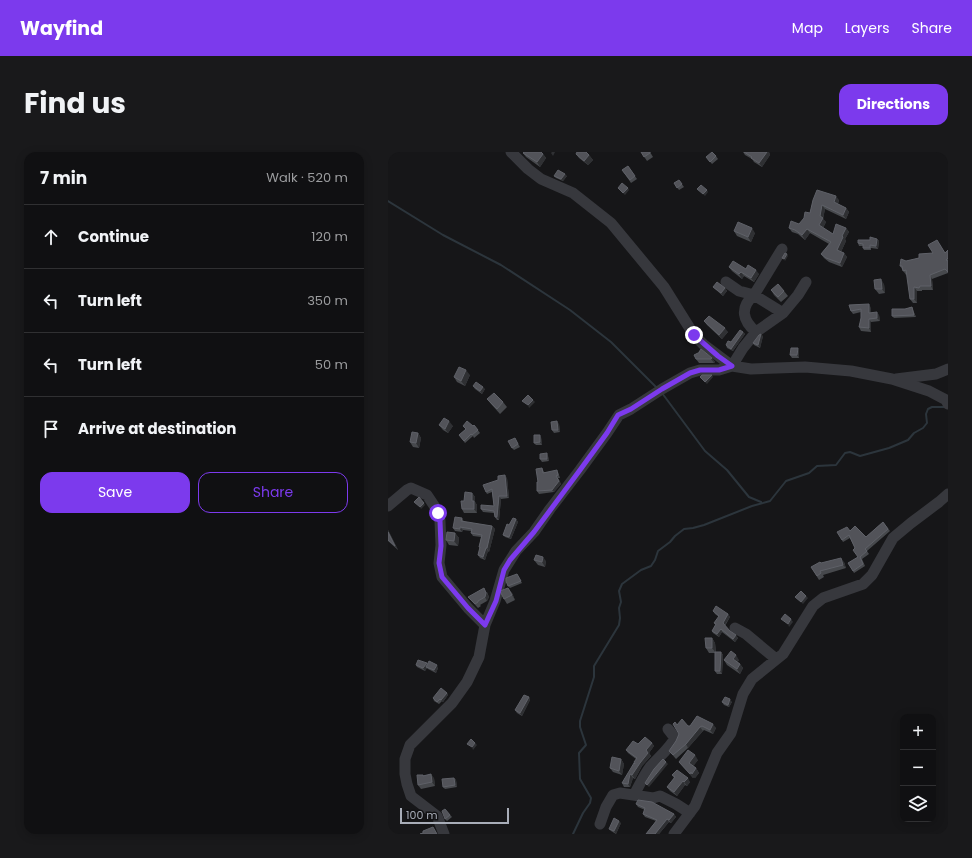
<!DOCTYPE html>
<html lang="en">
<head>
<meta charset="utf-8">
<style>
	body { margin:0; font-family:Poppins,sans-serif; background:#19191b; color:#f1f3f6 }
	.controls { position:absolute; right:12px; bottom:12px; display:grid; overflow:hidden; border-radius:8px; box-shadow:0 2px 10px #0003 }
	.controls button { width:36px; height:36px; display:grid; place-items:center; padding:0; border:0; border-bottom:1px solid #303032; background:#101012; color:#f1f3f6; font:20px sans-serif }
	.scale { position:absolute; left:12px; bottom:10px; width:109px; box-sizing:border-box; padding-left:4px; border:2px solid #a8adb8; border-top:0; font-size:11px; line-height:14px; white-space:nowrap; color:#a8adb8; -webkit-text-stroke:3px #111113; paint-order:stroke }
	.stop { position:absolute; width:12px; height:12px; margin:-9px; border:3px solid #7c3aed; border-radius:50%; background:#fff }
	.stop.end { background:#7c3aed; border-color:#fff; box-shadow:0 1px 4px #0008 }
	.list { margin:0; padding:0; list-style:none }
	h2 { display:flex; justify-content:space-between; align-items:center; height:52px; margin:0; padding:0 16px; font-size:17px }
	h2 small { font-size:13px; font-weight:400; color:#9c9d9f }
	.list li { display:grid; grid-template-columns:26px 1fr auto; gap:12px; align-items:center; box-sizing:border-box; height:64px; padding:0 16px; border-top:1px solid #303032 }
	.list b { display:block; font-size:15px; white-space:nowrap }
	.list em { font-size:13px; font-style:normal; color:#9c9d9f }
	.actions { display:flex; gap:8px; padding:12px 16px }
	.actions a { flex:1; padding:9px 0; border:1px solid #7c3aed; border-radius:12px; text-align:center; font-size:14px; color:#7c3aed }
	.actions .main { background:#7c3aed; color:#fff }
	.icon { flex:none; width:22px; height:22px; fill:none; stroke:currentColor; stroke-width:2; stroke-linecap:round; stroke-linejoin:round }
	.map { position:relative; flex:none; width:560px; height:682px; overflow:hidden; border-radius:12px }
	header { display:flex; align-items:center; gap:24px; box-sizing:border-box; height:56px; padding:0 20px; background:#7c3aed; color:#fff }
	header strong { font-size:19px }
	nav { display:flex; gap:22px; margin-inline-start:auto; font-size:14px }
	.intro { display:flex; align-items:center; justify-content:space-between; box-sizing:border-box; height:96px; padding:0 24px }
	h1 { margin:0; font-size:28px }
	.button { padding:10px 18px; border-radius:12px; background:#7c3aed; color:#fff; font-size:14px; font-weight:700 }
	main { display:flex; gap:24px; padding:0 24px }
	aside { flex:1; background:#101012; border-radius:12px; box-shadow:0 2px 10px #0003 }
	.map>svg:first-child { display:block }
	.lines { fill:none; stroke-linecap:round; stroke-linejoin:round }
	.stream { stroke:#2c353c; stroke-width:2 }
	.minor { stroke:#37383d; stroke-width:11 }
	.wall { fill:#47494d }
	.shaded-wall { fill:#2f3033 }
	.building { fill:#525359; stroke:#5f6168 }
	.route { stroke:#7c3aed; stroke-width:5 }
</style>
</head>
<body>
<header>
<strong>Wayfind</strong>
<nav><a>Map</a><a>Layers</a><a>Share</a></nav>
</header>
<div class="intro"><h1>Find us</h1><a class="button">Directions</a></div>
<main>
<aside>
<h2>7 min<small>Walk · 520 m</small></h2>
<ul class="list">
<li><svg class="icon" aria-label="ahead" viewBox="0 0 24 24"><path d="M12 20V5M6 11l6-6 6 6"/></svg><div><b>Continue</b></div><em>120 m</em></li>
<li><svg class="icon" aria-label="left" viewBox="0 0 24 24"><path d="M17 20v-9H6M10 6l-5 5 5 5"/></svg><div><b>Turn left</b></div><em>350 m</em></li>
<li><svg class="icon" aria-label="left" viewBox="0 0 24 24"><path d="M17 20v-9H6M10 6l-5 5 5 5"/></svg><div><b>Turn left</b></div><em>50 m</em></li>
<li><svg class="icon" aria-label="arrive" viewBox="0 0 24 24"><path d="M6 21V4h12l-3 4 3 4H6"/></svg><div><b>Arrive at destination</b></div></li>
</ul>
<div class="actions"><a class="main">Save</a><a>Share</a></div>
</aside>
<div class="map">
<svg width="560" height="682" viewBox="0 0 560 682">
	<rect width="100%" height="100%" fill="#161618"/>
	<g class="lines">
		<path class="stream" d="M0,49L55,83L113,113L182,158L223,190L268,235
			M274,241L317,299L339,318L361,345L373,350
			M185,682L195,661L202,651L203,646L192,627L191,601L198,593L192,575V569L206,525V514L231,473L232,466L231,456L233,450L231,439L234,432L253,418L263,414L267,408L270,399L282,390L287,384L296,377L305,376L316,373L364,354L382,349L398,329L421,321L429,314L448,313L457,301L462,300L472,304L501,296L520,288L526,281L535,276L539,271L538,262L540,257L544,255H557"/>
		<path class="minor" d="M123,0L140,17L153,27L185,41L223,71L276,135L306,183L316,193L344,214L363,217L417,215L463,219L504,227L541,239L558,248L560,252
			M338,130L351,139L366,143L395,161
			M368,180C355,169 351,156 366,143L394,97
			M508,227L548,222L560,217
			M0,354L19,338L23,336L39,343L51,361L52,369L53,393L51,411L54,425L80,456L97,473
			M347,476L358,482L388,507
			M246,643C251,634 256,623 262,615C270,606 282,596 287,586L280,577
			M212,672L218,655L225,643L232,641L265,646L272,644L288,652L302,661
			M56,682L49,664L23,644L19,632L17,622V607L22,593L64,551L79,530L91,505L97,473L107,449L116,418L128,399L146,380L162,357L192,318L219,281L231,263L243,257L274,237L302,221L312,218H331L344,214L355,196L368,180L395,161L410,143L418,130
			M286,682L307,654L329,601L343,581L355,542L364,527L395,502L425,454L435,446L475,432L484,423L505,386L523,371L551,350L560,342"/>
	</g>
	<path class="wall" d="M253,0H262L265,5L259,9Z
		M355,0H381L382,3L374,15L366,10L364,7L357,3Z
		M135,1L155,2L158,6L152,15L138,5Z
		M188,2L201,3L205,8L200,13L191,6Z
		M328,4L330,7L324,12L318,5Z
		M240,14L249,27L243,31L234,18Z
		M166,24H179L175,29L168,26Z
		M291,28L296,35L291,38L286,31Z
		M425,48H451L450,52L458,56L461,60L458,67L437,57L435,67L438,70L435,76L445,82L458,76L461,80L457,87L458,89L453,100L456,101L459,105L454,115L441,110L436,106L433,102L441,92L422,81L417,88L410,82L404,80L401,76L411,72L422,61Z
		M346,79L367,81L363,90L349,84Z
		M489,87L491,89L490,97L483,96V98H476L475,96V94H471L470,91Z
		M549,88L557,101L560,98V121L544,127L545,138H534V139H529V151H525L522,147L519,122L518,123L512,114L518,109L531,106L545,101Z
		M341,115L358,117L371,122L366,130L356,124L354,127L344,119Z
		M496,132L497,141L491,142L487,137Z
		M325,135L337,136L339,139L335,144L327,137Z
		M383,138L396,139L400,144L393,150L386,143Z
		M461,153L483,156V161L491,163L492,169L483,170V180L473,179L471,175L473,166V160L465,162L463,159Z
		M524,155L525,158L528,165L506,166L504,164L517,157Z
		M316,169L340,180L334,187L319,173Z
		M355,180L357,182L345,199L339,196L338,193L343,190Z
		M375,184L372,196L366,193L365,191Z
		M411,199V206H404L402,203Z
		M324,206L327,210L326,211H311L308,207Z
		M82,223L77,234L69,230L66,225Z
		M85,234L97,237L94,242L87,237Z
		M99,247L115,250L119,255L112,262L103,252Z
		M171,272L172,280L166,281L164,278Z
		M51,273L65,274L60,281L55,278Z
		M86,273L92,281L86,286L85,284L77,291L71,283L78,277L75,274H85Z
		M30,281L33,286L31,296L25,295L22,290Z
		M153,285L154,293H148L146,291Z
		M127,286L132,295L126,298L124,296Z
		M160,304L161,309L154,310L152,307Z
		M154,316L156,320H170L172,326H170L173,332L166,340L151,342L149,339L150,330Z
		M119,326L121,346L113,347L111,368H109L107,365L106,361L95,360L93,357L106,354L104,340L99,342L98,340Z
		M84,341L87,345V350L89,353V361H76L74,357L76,349Z
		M74,366L76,370L104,374L107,377L101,400L100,399L97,408L92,406L90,403L92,396L91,395L93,385L85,384L83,381V379L75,378L74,380L67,379L65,376Z
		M128,367L130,370L123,387L117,385L115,383Z
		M495,370L502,379L479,399L481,402L474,407L477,414L466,421L460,411L470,405L467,396L462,386L455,390L449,380L462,378L478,385Z
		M0,378L10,398L0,389Z
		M67,381L71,386L70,394L61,393L58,388Z
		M146,408L158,409L157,415L150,413Z
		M456,410L458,416L435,423L436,425L431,428L423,415L433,411Z
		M129,422L134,431L122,436L120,434Z
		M120,436L124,441L127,448L119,452L116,447Z
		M99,440L101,445L99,449L92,453L93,454L90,456L80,445Z
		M325,459L340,462L342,465L337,474L342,479L350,486L347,490L334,480L331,485L325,481L324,479L328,473L326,471L331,465L327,462Z
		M324,486L327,491L328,500H333L335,503L334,522H329L327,519V501H321L318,496Z
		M336,508H351L349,510L352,512L355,516L352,522L339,513Z
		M39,511V512L50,516L48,521L40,517L39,516L37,519L29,515L28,513Z
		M59,541L60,543L55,550L54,549L51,552L46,549L45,546Z
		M141,545L142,548L134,564L129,561L127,558Z
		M334,550H344L341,555L336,553Z
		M309,564L328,576L325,582L316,578L315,579L300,596L288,607L281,599L288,589L291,582L289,573L302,574Z
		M264,591L266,594L261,601L263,604L254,614L247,627L245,626L242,635H236L234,631L247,611L248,607L240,601L238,598L250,592Z
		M233,607L236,612L234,623L225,620L222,616Z
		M310,608L305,614L308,616L311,621L307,626L306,625L305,626L291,610Z
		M35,623L36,624L46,626L47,634L33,637L30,633Z
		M284,623L302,630L299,634L297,633L289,644L282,639L279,635L286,626Z
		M66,626L68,628L69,635L57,637L55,635Z
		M248,652L286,662L288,665L283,671L281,670L271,682H258L268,669L257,665L255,662L257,658L250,655Z
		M57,657L64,665L59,669L57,667Z
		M233,671L228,682L223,679L221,677Z"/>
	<path class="shaded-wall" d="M164,0H167L165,4L163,1Z
		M379,0H381L382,3L374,15L371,11Z
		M155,2L158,6L152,15L149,10Z
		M201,3L205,8L200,13L196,9Z
		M177,22L179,24L175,29L173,27Z
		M240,36L241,38L237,43L235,41Z
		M319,38L320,40L317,44L315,42Z
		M448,44L451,48L449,54L446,50Z
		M434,53L437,57L435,67L438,70L434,78L431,73Z
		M458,56L461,60L458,67L455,63Z
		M364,76L367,81L363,90L360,85Z
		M458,76L461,80L457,87L458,89L452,102L449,98L454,84Z
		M419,77L422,81L417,88L414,83Z
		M489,87L491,89L490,97L488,94Z
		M456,101L459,105L454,115L452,111Z
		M399,102L400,104L397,109L396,107Z
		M368,118L371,122L366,130L363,126Z
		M353,120L356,124L354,127L351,122Z
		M542,123L544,127L545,138L543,134Z
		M493,127L496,132L497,141L494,137Z
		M526,135L529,139V151L526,147Z
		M337,136L339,139L335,144L333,141Z
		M481,152L483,156V164L481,161Z
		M524,155L525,158L528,165L526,163Z
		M489,160L491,163L492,169L489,166Z
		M481,167L483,170V180L481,176Z
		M337,176L340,180L334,187L331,183Z
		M355,180L357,182L345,199L343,197Z
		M373,182L375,184L372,196L370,193Z
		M410,196L411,199V206L409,203Z
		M324,206L327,210L326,211L323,207Z
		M78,218L82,223L77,234L73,229Z
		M324,223L325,225L319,232L317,230Z
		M95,235L97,237L94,242L92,239Z
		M145,248L147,250L141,256L140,253Z
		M61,269L65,274L60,281L57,277Z
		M169,269L171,272L172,280L170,278Z
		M30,281L33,286L31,296L28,291Z
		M152,283L153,285L154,293L152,290Z
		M159,301L160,304L161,309L159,307Z
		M117,323L119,326L121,346L119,344Z
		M168,324L173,332L166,340L164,338Z
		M84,341L87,345V350L89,353V361L86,357L84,349Z
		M111,344L113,347L111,368L109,365Z
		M36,351L37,353L33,357L32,355Z
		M128,367L130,370L123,387L121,385Z
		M104,374L107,377L101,400L99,396Z
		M72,375L75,378L74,380L72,377Z
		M0,378L10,398L7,394L0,380Z
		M67,381L71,386L70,394L66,389Z
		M98,396L100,399L97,408L95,405Z
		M155,405L158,409L157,415L154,410Z
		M453,406L456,410L458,416L455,413Z
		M96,436L101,445L99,449L97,445Z
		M120,436L124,441L127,448L124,443Z
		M418,444L420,446L415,452L413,450Z
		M340,462L342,465L336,474L335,471Z
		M403,467L405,470L401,475L400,472Z
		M333,477L334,480L331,485L329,482Z
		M348,483L350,486L347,490L345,487Z
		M324,486L327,491L328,501L324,496Z
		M333,500L335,503L334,522L332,519Z
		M348,503L351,508L348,511L345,507Z
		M39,511L40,514L38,515L39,516L37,519L35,516Z
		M352,512L355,516L352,522L349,517Z
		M49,513L50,516L48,521L46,518Z
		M59,541L60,543L55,550L53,548Z
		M141,545L142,548L134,564L132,561Z
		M342,547L344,550L341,555L340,553Z
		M325,572L328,576L325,582L322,578Z
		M312,575L315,579L300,596L298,592Z
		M87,591L89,593L85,598L84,595Z
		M264,591L266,594L261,601L263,604L254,614L247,627L244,623L258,598Z
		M307,603L310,608L304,616L301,611Z
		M233,607L236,612L234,623L231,619Z
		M278,610L280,612L261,635L259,633Z
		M308,616L311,621L307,626L304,622Z
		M303,620L306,625L305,626L302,622Z
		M43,622L46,626L47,634L44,630Z
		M242,622L245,626L242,635L240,632Z
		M66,626L68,628L69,635L67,633Z
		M300,626L302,630L299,634L296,630Z
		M295,629L297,633L289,644L286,640Z
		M286,662L288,665L283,671L281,668Z
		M279,667L281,670L271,682H267Z
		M231,669L233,671L228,682L226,679Z"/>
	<path class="building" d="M136,0H153L155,2L149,10L135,1Z
		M189,0H198L201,3L196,9L188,2Z
		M253,0H262V1L256,5Z
		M324,0L328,4L322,10L318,5Z
		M356,0H379L371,11L363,6L364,5Z
		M240,14L247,24L242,28L234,18Z
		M170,18L177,22L173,27L166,24Z
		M291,28L294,32L289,36L286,31Z
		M234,31L240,36L235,41L230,36Z
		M313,33L319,38L315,42L309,37Z
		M429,38L448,44L446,50L458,56L455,63L434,53L432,64L435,66L431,73L445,82L448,72L458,76L454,84L455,85L449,98L456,101L452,111L438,106L433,102L443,90L419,77L414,83L407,78L401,76L403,69L411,72L416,66L417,60L422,61L425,48Z
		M350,70L364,76L360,85L346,79Z
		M482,85L489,87L488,94L482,93V96H475V92L470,91V88H482Z
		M549,88L557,101L560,98V106L558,108L560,109V120L557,117L542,123L543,134H532L531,136L526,135V147H522L518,118L515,119L514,114H512L513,107L518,109L531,106V102L545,101L540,93Z
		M397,101L399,102L396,107L394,106Z
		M345,109L358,117L360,113L368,118L363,126L353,120L351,122L341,115Z
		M493,127L494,137H487L486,128Z
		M329,130L337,136L333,141L325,135Z
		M390,132L396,139L390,145L383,138Z
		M481,152V161L489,160V166L481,167V176L471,175L473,166V157L463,159L461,153Z
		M524,155L526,163L504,164V157H517Z
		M321,164L337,176L331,183L316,169Z
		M352,178L355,180L343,197L338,193L340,189L343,190Z
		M373,182L370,193L365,191L371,183Z
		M403,196H410L409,203H402Z
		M313,197L324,206L323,207H308L306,203L312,200H311Z
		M71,215L78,218L73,229L66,225Z
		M314,223H324L317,230L312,225Z
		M88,230L95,235L92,239L85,234Z
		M106,241L115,250L109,257L99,247Z
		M140,243L145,248L140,253L134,249Z
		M56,266L61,269L57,277L51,273Z
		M79,269L85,274L86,273L90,278L84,283L83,282L76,289L71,283L78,277L75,274Z
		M169,269L170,278H164L163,270Z
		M24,280L30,281L28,291L22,290Z
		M146,283H152V290L146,291Z
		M127,286L130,292L124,296L120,289Z
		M159,301V307H152V302Z
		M154,316L155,321L169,318L170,323L168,324L171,329L164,338L149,339V330H150L148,317Z
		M117,323L119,344H111L109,365H107L106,359L93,357V353L106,354L104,337L98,340L95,333L110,328V324Z
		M77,340L84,341V349H86V357H74L73,349H76Z
		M31,345L36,351L32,355L26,350Z
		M67,365L74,366L73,369L104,374L99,396H98L95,405L90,403L92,395H91L94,383L83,381L84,377L72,375V377L65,376Z
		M125,366L128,367L121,385L115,383L119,372L121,373Z
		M495,370L500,377L477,397L479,399L472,405L475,412L465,419L460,411L470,405L465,398L467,396L461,383L454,388L449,380L459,375L462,379L467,374L478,385Z
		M0,380L7,394L0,388Z
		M59,380L67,381L66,389L58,388Z
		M148,403L155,405L154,410L146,408Z
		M453,406L455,413L432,419L433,421L429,424L423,415L432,410L433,411Z
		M129,422L133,429L120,434L118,429V426Z
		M96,436L98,441L97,445L90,449V450L87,452L80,445Z
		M120,436L124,443L116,447L112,439Z
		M413,439L418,444L413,450L407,445Z
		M328,454L340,462L335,471L342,479L348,483L345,487L333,477L329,482L324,479L328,472L326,471L331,464L325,459Z
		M397,462L403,467L400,472L393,467Z
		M317,486H324V496H318Z
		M343,499L348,503L345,507L352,512L349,517L336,508Z
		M327,500H333L332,519H327Z
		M30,508L39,511L35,516L28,513Z
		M41,509L49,513L46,518L38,515Z
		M53,536L59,541L53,548L52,547L49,550L45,546Z
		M136,543L141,545L132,561L127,558Z
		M337,545L342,547L340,553L334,550Z
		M309,564L325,572L322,578L314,574L312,575L298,592L285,603L281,599L288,589L291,582L285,572L287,570L289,573L294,567L300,574H302Z
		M257,585L264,591L258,598L260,601L252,611L244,623L242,622L240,632L234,631L246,611L247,612L246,610L249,606L238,598L245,589L250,592Z
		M83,587L87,591L84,595L79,592Z
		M300,598L307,603L301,611L308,616L304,622L303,620L302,622L291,610Z
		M224,605L233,607L231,619L222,616Z
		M275,607L278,610L259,633L257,631L266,617Z
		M289,618L300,626L296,630L295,629L286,640L279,635L287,625L284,623Z
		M43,622L44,630L30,633L29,623H35V624Z
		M66,626L67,633L55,635L54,627Z
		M250,648L264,650L286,662L281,668L279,667L267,682H258L269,668L255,662L257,656L248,652Z
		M57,657L62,663L57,667L54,659Z
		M226,666L231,669L226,679L221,677Z
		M45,675L49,682H32L35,681V679Z"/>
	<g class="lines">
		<path class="route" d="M50,361L52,369L53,394L51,411L54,425L80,456L97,473L108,449L116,418L122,408L146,380L192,318L219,281L230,263L243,257L274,237L302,221L312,218H331L344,214L330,204L306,183"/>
	</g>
</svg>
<div class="controls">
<button>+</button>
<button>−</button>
<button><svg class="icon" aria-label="layers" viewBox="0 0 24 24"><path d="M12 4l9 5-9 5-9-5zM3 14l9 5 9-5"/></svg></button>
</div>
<div class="scale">100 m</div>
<div class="stop" style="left:50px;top:361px"></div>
<div class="stop end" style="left:306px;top:183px"></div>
</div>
</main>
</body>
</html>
